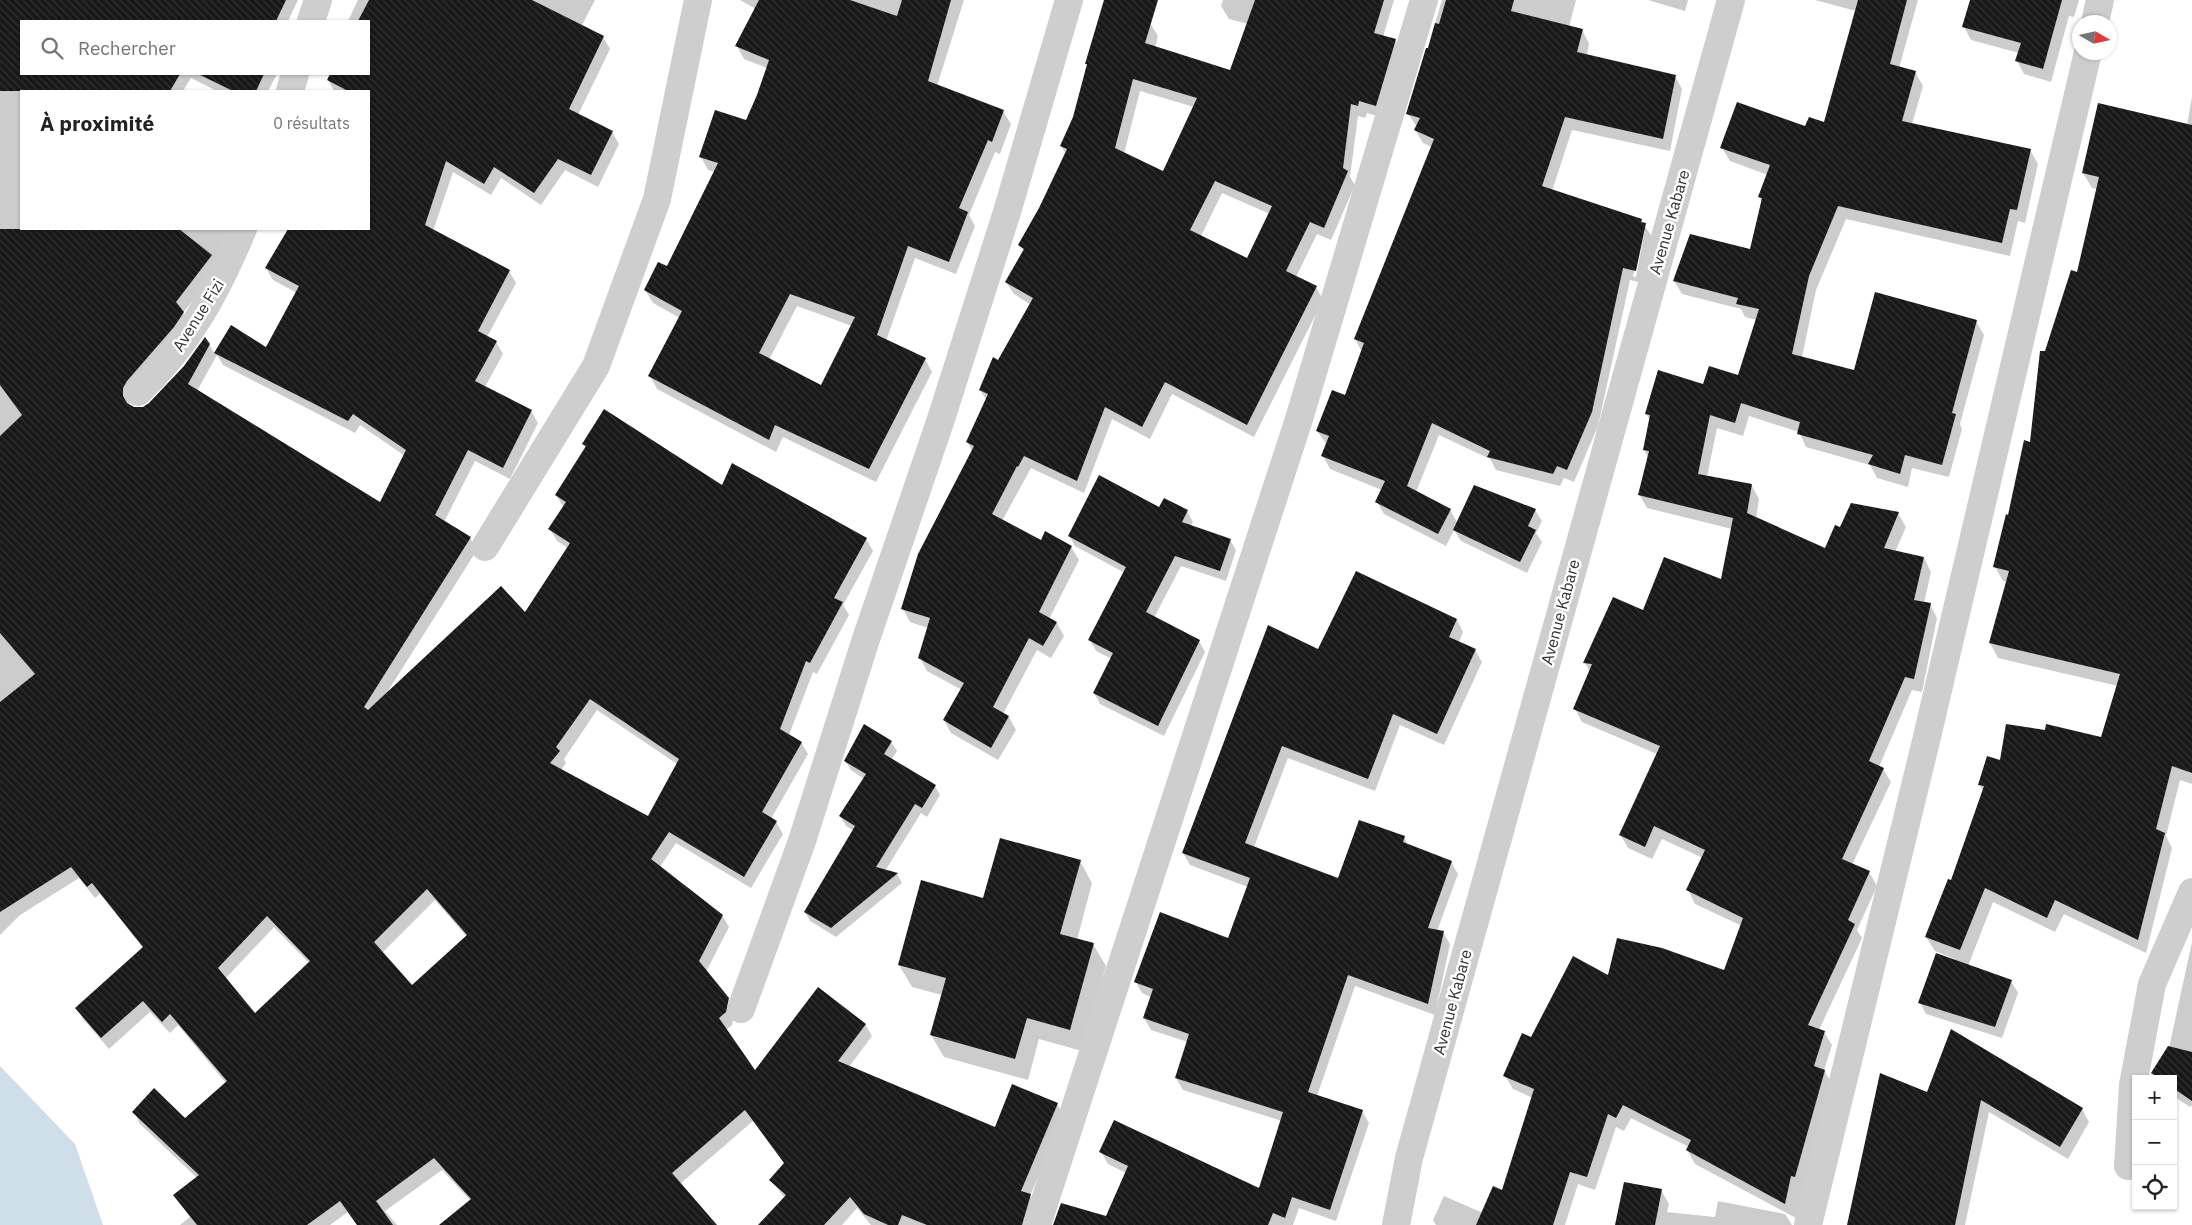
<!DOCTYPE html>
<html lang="fr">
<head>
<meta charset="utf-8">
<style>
	body { margin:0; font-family:"IBM Plex Sans",sans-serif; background:#f2f2f2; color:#202124 }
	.controls { position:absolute; right:15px; bottom:15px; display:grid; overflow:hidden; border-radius:0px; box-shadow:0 1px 4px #0004 }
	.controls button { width:45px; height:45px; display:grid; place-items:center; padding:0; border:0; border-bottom:1px solid #e0e0e0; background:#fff; color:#202124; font:25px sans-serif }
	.compass { position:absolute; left:2072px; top:15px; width:45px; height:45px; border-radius:50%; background:#fff; box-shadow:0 1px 4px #0004; rotate:99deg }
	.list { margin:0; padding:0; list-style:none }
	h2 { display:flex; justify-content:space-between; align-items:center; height:65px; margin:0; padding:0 20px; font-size:21px }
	h2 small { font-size:16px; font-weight:400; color:#757577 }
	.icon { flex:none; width:28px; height:28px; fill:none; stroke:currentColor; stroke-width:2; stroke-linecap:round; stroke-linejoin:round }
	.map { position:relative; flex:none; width:2192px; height:1225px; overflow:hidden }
	.search { position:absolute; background:#fff; box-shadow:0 1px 4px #0004; left:20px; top:20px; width:350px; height:55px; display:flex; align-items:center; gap:12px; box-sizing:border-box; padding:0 18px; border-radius:0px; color:#757577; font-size:19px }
	.panel { position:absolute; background:#fff; box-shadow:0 1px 4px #0004; left:20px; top:90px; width:350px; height:140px; border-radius:0px }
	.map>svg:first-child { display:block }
	.water { fill:#cfdfe9 }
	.shadow { fill:#0003; fill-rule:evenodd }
	.building { fill:url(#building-back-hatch); fill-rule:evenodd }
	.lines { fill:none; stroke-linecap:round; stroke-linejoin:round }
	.street { stroke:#cecece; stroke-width:28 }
	.labels { text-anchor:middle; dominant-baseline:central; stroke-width:5; stroke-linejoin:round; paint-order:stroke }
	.street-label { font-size:16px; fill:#313131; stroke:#fff }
</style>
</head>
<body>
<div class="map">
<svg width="2192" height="1225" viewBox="0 0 2192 1225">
	<defs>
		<pattern id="building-back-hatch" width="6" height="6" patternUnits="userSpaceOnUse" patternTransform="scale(1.25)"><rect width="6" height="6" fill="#181818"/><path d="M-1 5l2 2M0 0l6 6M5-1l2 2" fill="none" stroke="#313131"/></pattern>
	</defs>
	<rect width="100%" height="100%" fill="#fff"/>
	<path class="water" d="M0,1066L75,1144L103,1225H0Z"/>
	<path class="shadow" d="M0,0H298L288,21H21V74H277L268,91H217L191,78L183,91H21V229H240L223,262L183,313L190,324L129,401V406L133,408H142L149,404L209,344L215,354L231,327L267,349L297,293L273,280L266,268L290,229H369V91H334L328,80L331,74H369V21H348L358,0H595L581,27L603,37L610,49L578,115L612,132L619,144L598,187L565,170L541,205L501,178L491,195L453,172L433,231L509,271L516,283L487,337L496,342L503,354L485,387L531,411L538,423L510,479L475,461L444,522L470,538L477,550L388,691L525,614L568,548L557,541L550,529L564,508L556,495L586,448L583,444L723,487L866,539L873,551L843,605L849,615L817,674L813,672L789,735L801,742L808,754L771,819L776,822L783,834L751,888L676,843L660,867L722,915L729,927L706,972L735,1011L732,1025L726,1030L755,1072L865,1024L872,1036L849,1067L995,1129L1057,1104L1064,1116L1030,1196L1037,1207L1031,1225H871L857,1208L842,1225H760L785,1198L771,1180L785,1164L753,1121L680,1184L715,1225H441L471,1201L442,1170L385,1211L397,1225H357L348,1212L330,1225H180L190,1217L175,1195L197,1178L140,1124L134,1112L185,1120L226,1083L178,1025L170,1033L150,1012L109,1049L84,1020L77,1008L143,948L100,894L95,898L79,878L20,915L0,935ZM217,355L223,365L355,433L360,425L405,456L381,504L197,391ZM597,710L677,764L648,818L561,770L566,763L564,759ZM435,900L467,937L412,987L382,953ZM274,927L309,963L255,1015L225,979Z
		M740,0H964L937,86L1003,111L1011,124L1000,154L995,152L969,215L975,226L956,274L915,258L886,341L925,359L932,372L876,482L783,437L776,452L657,389L650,376L680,318L653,303L645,290L668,268L715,172L708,170L701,157L747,122L767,68L744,59L737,46L756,9ZM797,306L852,326L822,387L769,360Z
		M1223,0H1394L1383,37L1395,40L1403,53L1383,118L1367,113L1365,118L1358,116L1350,177L1355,185L1331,240L1317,234L1296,277L1316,287L1323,300L1254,437L1172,394L1150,439L1112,419L1084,493L1031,468L1002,521L1041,541L1071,547L1079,560L1049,619L1057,623L1064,636L1051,658L1037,650L1003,714L1009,717L1016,730L998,760L951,733L944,720L962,690L927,671L920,658L928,628L910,622L903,609L973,452L967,442L987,401L980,390L1031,305L1014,294L1006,282L1024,252L1020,245L1040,209L1066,154L1061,146L1075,118L1088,67L1086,63L1150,23L1158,36L1155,48L1231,71L1248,24L1229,19L1221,6ZM1140,91L1194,107L1163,173L1124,154ZM1222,193L1270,214L1248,259L1201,236Z
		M1442,0H1576L1569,27L1582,30L1589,43L1587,55L1675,76L1682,89L1670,151L1572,130L1552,191L1641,220L1652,237L1643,283L1630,280L1598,426L1574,482L1564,478L1560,486L1496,470L1490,459L1439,435L1416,492L1450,510L1457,522L1535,510L1542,521L1536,533L1542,542L1527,573L1461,541L1454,530L1446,546L1384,514L1377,502L1382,490L1330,469L1323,456L1327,445L1317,431L1346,397L1362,352L1355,339L1432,147L1423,143L1415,130L1417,127L1408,114ZM1643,230H1645L1636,277H1633Z
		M1648,0H1688L1685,11Z
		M1815,0H1918L1899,68L1915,72L1923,86L1912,124L2030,150L2038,164L2025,223L2018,221L2010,256L1846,219L1816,290L1802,357L1855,372L1976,321L1984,335L1960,424L1962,429L1949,477L1912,468L1908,487L1877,478L1870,465L1806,447L1799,432L1749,416L1743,436L1717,428L1707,477L1752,486L1759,499L1756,519L1825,549L1841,529L1898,513L1906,527L1895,552L1924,558L1931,572L1924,603L1930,604L1937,618L1922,692L1912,690L1879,767L1883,769L1891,782L1852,865L1869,872L1877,886L1857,930L1862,938L1819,1030L1824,1032L1832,1045L1824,1070L1832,1084L1796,1218L1695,1164L1687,1150L1689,1147L1631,1118L1624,1131L1616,1127L1595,1190L1578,1184L1565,1225H1436L1433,1220L1444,1196L1483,1213L1503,1191L1533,1098L1513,1089L1505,1076L1532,1039L1609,976L1725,972L1742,926L1695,904L1688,890L1703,858L1662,839L1652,859L1628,848L1620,834L1657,754L1582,722L1575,709L1590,672L1585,663L1644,612L1722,581L1732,529L1647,508L1639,494L1648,457L1644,450L1650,420L1646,414L1703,386L1739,377L1757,320L1745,317L1741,309L1682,294L1674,281L1751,250L1762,202L1759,197L1768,175L1730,161L1722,148L1825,124L1856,11Z
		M1971,0H2079L2074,17L2069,16L2051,82L2024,74L2017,61L2019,53L1971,40L1964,27Z
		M2192,97V784L2180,780L2166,836L2172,848L2146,953L2064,914L2055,932L1993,902L1968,966L2011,981L2018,993L2002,1038L1926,1014L1920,1003L1955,959L1935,951L1926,937L1952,882L1983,791L1980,785L2001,762L2101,738L2118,686L1998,658L1990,643L2007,582L2003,581L1995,567L2031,443L2046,352L2078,274L2098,189L2092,188L2083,173L2187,125Z
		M1160,509L1187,511L1193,522L1191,526L1230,540L1236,550L1226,581L1181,566L1154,618L1199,641L1205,652L1164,736L1100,704L1094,693L1112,659L1096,651L1090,640L1125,573L1075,546L1069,536Z
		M1457,620L1463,632L1459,642L1475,650L1482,662L1444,745L1400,725L1375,791L1288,758L1254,847L1338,880L1404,837L1408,845L1451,862L1458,874L1437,931L1443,932L1450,944L1435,1015L1355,986L1317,1096L1362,1111L1369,1123L1336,1221L1299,1208L1293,1225H1055L1107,1217L1126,1173L1108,1164L1101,1152L1260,1189L1282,1121L1183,1090L1176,1078L1188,1042L1151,1030L1144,1018L1151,997L1142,993L1135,981L1228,939L1248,887L1190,865L1183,853L1319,650Z
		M891,742L897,751L892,759L935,786L940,795L927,817L921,813L885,871L897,874L902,883L836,937L810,921L805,912L854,831L846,826L840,816L864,779L851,770L845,761Z
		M1080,861L1092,883L1077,940L1093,944L1106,966L1082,1051L1039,1039L1028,1080L944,1057L931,1035L942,995L912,987L899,965L984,899Z
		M2192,942V1105L2190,1107L2173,1096V1079H2156L2153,1073L2169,1048Z
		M1928,1094L2082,1109L2089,1122L2068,1159L1989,1112L1965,1225H1849Z
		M1661,1190L1669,1204L1667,1212L1715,1217L1718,1201L1785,1214L1792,1225H1617Z"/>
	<path class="building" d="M0,0H286L276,21H21V74H180L170,91H0Z
		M369,0H532L604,36L569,109L613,131L591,175L558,159L534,193L494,167L484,184L446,161L425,225L510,270L478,331L497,341L475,381L532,410L503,468L468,450L435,515L471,537L364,707L368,710L501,586L525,612L570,543L548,529L566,502L555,495L586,446L582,444L604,409L722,485L732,463L867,538L834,598L843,602L810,663L806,661L780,729L802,742L762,812L777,821L744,877L669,832L651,859L723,915L699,961L729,998L726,1012L719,1018L755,1070L818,987L866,1024L838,1061L995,1127L1012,1084L1058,1103L1021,1191L1031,1194L1022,1225H927L902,1215L898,1225H888L864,1214L850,1197L824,1225H758L786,1195L769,1180L784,1163L745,1110L672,1173L717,1225H439L471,1199L434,1158L376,1201L393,1225H357L340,1201L307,1225H197L173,1195L199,1175L132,1112L154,1088L185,1118L227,1081L170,1014L162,1022L143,1001L101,1038L75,1008L143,947L92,883L87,887L71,867L0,912V702L35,674L0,633V436L22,415L0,385V229H179L212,255L176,302L184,312L174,327L127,381L123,388V396L127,403L134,407H143L149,403L184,366L205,337L210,344L188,384L380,502L406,450L353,414L348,421L214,353L231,325L266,347L299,286L265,268L288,229H369V91H348L327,80L330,74H369V21H358ZM590,699L679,759L648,816L550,763L560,751L556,747ZM427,889L467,935L412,985L374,942ZM267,916L310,961L255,1013L218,968Z
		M759,0H850L897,16L902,0H951L928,81L1004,110L992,142L988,140L959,208L968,212L949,262L908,246L877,335L926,358L869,469L775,425L769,440L648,376L682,311L644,290L658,262L667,266L718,163L699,157L715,110L746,120L757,95L769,60L735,46ZM790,294L855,317L821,385L759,353Z
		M1104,0H1158L1145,43L1230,70L1255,0H1384L1374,33L1396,39L1376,106L1359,101L1358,106L1351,104L1343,168L1348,171L1324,228L1310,222L1286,271L1317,286L1247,425L1165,382L1142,427L1105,407L1077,481L1024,456L1018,467L1017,466L992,514L1041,540L1045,531L1072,546L1039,612L1057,622L1043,646L1029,638L993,707L1009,716L991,748L943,720L964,683L918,658L930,618L901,609L918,554L974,446L966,442L988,394L979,390L993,357L998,360L1033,298L1005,282L1024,249L1018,245L1039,208L1067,149L1060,146L1073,117L1087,64H1085ZM1133,79L1197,98L1163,171L1115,148ZM1215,181L1272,206L1247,258L1190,230Z
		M1446,0H1514L1511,11L1583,29L1577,52L1676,75L1663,139L1565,117L1542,186L1642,219L1641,222L1646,223L1636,271L1623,268L1592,412L1567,470L1557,466L1553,474L1487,457L1490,451L1432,423L1407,486L1451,509L1438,534L1375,502L1385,481L1321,456L1329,436L1316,431L1332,390L1345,395L1364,343L1354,339L1434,139L1414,130L1420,118L1406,114L1426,48H1428L1435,23L1439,24Z
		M1858,0H1907L1890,64L1916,71L1902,121L2031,149L2017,210L2010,209L2002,243L1838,206L1809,276L1792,354L1854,370L1875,292L1977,320L1952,413L1956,414L1942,465L1905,455L1900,474L1868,464L1873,455L1797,434L1800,422L1741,403L1735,423L1710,415L1698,474L1752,484L1747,513L1825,548L1835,525L1840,527L1851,503L1899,512L1884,548L1924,557L1914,600L1931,603L1914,679L1905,677L1869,761L1884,768L1842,859L1870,871L1848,920L1855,924L1808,1025L1825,1031L1814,1066L1825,1070L1795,1177L1791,1176L1785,1204L1686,1150L1691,1140L1623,1105L1616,1118L1608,1114L1587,1177L1570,1172L1553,1225H1476L1493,1186L1502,1190L1534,1089L1503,1076L1522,1033L1531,1037L1573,956L1608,975L1617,938L1662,948L1724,970L1743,918L1686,890L1705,850L1654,826L1645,847L1619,835L1660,746L1573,709L1592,664L1583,663L1613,597L1643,610L1664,557L1721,579L1733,518L1638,495L1649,451L1643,450L1650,415L1645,414L1658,370L1703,384L1709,366L1738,375L1759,309L1736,304L1738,298L1673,281L1690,234L1750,249L1762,198L1758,197L1770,165L1720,148L1737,102L1805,126L1809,117L1824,122Z
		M1970,0H2062L2043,69L2015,61L2021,43L1962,27Z
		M198,74H264L256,91H233Z
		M2098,103L2192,125V773L2172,766L2156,829L2165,833L2138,940L2055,900L2047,918L1985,888L1960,950L1925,937L1948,879L1951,880L1984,786L1978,785L1987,756L2000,760L2006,724L2045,730L2046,724L2101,737L2120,674L1989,643L2009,571L1993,567L2006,514L2008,515L2024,440L2030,442L2040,351H2045L2071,270L2077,272L2099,177L2082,173Z
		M1099,475L1159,507L1164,498L1188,510L1182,522L1231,539L1220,571L1175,556L1146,612L1200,640L1158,726L1093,693L1113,653L1088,640L1126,567L1068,536Z
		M1474,485L1536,509L1528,526L1536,530L1520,562L1453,530Z
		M1356,571L1457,619L1449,637L1476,649L1437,734L1393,714L1368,779L1282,746L1245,843L1338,878L1359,820L1405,836L1403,842L1452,861L1428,928L1444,931L1428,1004L1348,975L1308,1092L1363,1110L1330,1210L1292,1197L1285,1218L1273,1213L1268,1225H1053L1061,1203L1106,1216L1128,1166L1099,1152L1114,1120L1259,1188L1283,1112L1175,1078L1189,1034L1143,1018L1153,989L1134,982L1160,912L1228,938L1250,878L1182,853L1268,625L1318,649Z
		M864,724L892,741L884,754L936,785L922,808L915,804L876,867L898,873L831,928L804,912L855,826L839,816L866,774L844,761Z
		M1000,838L1081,860L1060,934L1094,943L1070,1030L1027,1018L1015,1059L930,1035L946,978L898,965L921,880L983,898Z
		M1936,953L2012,980L1995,1027L1918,1003Z
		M1951,1029L2083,1108L2060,1147L1981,1100L1955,1225H1847L1880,1073L1927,1092Z
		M2168,1046L2192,1052V1101L2173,1088V1079H2160L2151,1073Z
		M1624,1182L1662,1189L1655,1225H1615Z"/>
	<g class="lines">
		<path class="street" d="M311,21L318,0
			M2095,22L2100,0
			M290,91L295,74
			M138,392C189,344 216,293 243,229
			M485,547L596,366L657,199L698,0
			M741,1009L802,841L866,639L941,419L1007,212L1069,0
			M2128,1166L2133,1085L2152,984L2192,892
			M1037,1225L1299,419L1424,0
			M1396,1225L1409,1158L1731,0
			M1808,1225L1926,741L2088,52"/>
	</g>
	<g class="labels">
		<g class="street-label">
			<text transform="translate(1669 222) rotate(-74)">Avenue Kabare</text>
			<text transform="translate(198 315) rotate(-58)">Avenue Fizi</text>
			<text transform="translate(1560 612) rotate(-75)">Avenue Kabare</text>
			<text transform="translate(1452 1002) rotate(-75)">Avenue Kabare</text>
		</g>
	</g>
</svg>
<div class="controls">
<button>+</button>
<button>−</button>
<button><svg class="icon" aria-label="locate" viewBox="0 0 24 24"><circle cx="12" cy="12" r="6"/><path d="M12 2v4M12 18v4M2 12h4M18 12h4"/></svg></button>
</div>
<svg class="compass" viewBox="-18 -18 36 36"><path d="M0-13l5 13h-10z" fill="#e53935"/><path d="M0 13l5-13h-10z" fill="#757577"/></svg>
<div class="search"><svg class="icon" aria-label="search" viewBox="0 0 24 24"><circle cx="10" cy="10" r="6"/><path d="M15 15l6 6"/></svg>Rechercher</div>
<section class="panel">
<h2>À proximité<small>0 résultats</small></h2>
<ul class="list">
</ul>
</section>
</div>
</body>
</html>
